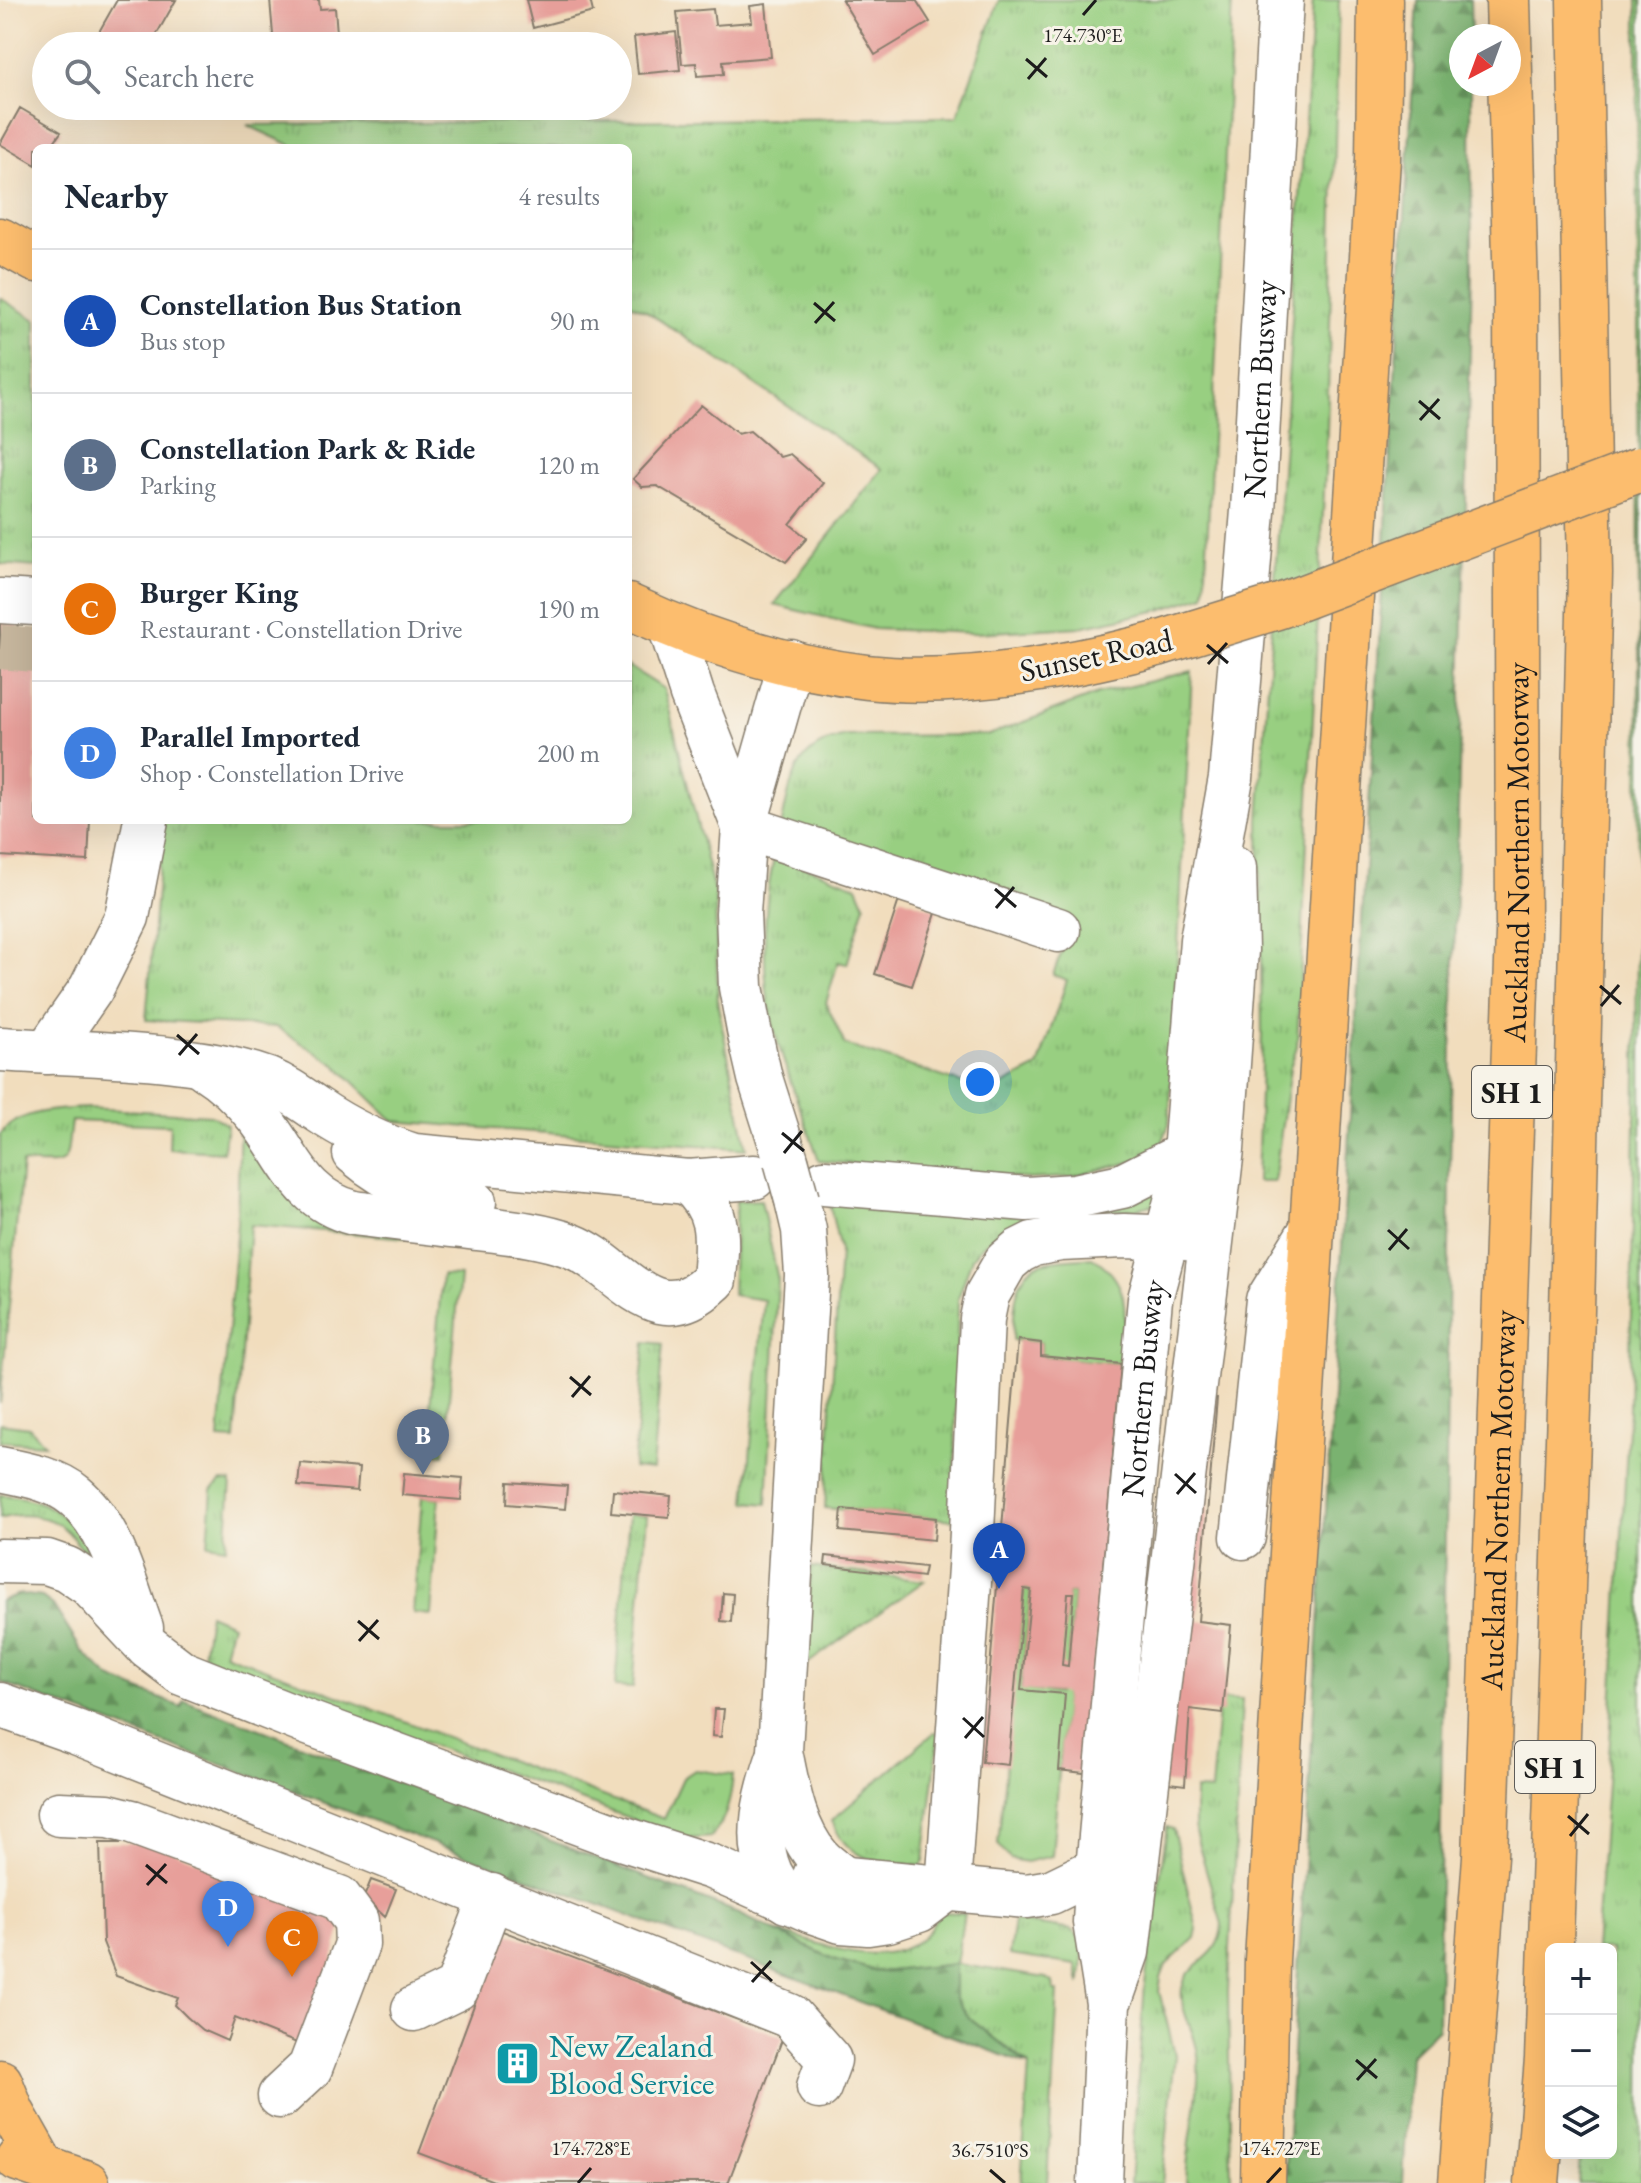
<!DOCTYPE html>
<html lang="en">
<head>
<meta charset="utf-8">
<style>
	body { margin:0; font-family:"EB Garamond",serif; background:#f6f6f7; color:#1f2937 }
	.controls { position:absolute; right:24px; bottom:24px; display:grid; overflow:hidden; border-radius:12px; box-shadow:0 8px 32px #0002 }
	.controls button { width:72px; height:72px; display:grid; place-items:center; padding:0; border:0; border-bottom:2px solid #e0e1e3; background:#fff; color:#1f2937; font:40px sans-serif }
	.compass { position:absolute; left:1449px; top:24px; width:72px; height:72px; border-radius:50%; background:#fff; box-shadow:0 8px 32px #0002; rotate:221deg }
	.you { position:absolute; left:980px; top:1082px; width:28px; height:28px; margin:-20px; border:6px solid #fff; border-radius:50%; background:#1a73e8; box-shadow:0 0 0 12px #1a73e833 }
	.badge { display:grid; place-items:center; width:52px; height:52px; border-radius:50%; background:#d1495b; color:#fff; font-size:26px; font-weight:700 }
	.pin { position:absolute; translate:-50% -66px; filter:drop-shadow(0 2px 4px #0008) }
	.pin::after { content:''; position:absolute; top:42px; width:28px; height:24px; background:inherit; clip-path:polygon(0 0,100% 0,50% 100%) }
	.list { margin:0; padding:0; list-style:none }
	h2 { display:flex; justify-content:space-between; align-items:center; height:104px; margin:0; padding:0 32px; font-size:34px }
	h2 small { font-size:26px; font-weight:400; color:#747a83 }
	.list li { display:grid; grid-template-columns:52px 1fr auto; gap:24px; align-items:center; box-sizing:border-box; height:144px; padding:0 32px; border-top:2px solid #e0e1e3 }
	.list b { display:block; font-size:30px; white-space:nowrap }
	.list p { margin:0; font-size:26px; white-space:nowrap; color:#747a83 }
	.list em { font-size:26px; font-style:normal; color:#747a83 }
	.icon { flex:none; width:44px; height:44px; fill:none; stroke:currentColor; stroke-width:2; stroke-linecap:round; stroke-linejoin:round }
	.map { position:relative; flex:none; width:1641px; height:2183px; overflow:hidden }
	.search { position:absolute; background:#fff; box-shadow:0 8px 32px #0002; left:32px; top:32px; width:600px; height:88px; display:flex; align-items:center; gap:20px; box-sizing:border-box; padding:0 28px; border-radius:44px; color:#747a83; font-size:30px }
	.panel { position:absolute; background:#fff; box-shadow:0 8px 32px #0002; left:32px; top:144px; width:600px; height:680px; border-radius:12px }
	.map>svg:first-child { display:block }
	.grass { fill:url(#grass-tufts); stroke:#5a764e; stroke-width:2 }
	.forest { fill:url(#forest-firs); stroke:#4b6746; stroke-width:2 }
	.garden { fill:#98cf81; stroke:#5a764e; stroke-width:2 }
	.building { fill:#e79f9a; fill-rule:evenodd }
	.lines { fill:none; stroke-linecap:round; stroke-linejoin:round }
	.minor-tunnel { stroke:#c6b69d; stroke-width:44; stroke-dasharray:44 22; stroke-linecap:butt }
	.minor-casing { stroke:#867c6c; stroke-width:47 }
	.major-casing { stroke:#867c6c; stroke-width:47 }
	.highway-casing { stroke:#867c6c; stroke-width:47 }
	.minor { stroke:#fff; stroke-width:44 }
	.major { stroke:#fcbd6e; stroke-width:44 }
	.highway { stroke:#fcbd6e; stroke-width:44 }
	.minor-bridge-casing { stroke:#867c6c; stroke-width:47; stroke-linecap:butt }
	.major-bridge-casing { stroke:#867c6c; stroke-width:47; stroke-linecap:butt }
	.minor-bridge { stroke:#fff; stroke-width:44 }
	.major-bridge { stroke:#fcbd6e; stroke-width:44 }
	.ticks { fill:none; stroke:#1c1c1c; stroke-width:3 }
	.labels { text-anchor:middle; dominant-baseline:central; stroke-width:6; stroke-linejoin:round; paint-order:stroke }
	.shield { fill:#f7f3e8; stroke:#5e5c59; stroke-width:2 }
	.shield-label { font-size:30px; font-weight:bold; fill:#1c1c1c }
	.street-label { font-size:32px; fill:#1c1c1c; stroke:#f7f3e8 }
	.culture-label { font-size:32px; fill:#0d838f; stroke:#f7f3e8; text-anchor:start }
	.ticks-label { font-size:20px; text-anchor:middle; fill:#1c1c1c; stroke:#f7f3e8; stroke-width:6; stroke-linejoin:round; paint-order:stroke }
</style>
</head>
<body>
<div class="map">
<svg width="1641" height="2183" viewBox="0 0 1641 2183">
	<defs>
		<pattern id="grass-tufts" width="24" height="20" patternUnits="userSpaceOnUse" patternTransform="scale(2)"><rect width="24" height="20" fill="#98cf81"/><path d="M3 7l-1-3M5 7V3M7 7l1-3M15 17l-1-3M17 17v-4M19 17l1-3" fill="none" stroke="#82b16f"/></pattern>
		<pattern id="forest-firs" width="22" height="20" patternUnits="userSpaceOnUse" patternTransform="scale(2)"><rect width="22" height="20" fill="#7ab26f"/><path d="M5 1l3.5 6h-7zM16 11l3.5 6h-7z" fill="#63905a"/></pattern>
	</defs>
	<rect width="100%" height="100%" fill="#f7f3e8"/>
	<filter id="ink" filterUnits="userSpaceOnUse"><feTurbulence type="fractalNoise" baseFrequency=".0125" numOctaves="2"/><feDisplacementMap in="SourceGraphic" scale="16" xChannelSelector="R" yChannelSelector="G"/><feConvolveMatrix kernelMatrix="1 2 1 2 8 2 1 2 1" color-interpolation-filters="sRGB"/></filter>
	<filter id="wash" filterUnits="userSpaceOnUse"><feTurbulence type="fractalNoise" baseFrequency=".006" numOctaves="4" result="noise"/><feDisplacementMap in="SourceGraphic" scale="32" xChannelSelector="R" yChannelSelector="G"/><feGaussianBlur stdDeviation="1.8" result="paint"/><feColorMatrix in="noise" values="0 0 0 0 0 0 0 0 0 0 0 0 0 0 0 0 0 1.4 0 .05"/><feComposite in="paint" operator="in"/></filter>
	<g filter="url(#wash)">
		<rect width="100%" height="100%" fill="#f1ddbd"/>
		<path class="grass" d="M999,0H1232L1205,595L1160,610L1080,627L974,633L874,629L774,605L882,469L646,311L628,303V148H297L247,125L957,117Z
			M1313,0H1339L1327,430L1297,1046L1290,1068L1274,1182H1257L1262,1033L1259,821Z
			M1637,0H1641V2183H1578L1580,2153H1611V1949H1595L1611,1727L1629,1410L1636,1075L1639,656Z
			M0,298L36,320V567L0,564Z
			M628,666L664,689L715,895L718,1006L747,1149L394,1121L336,1065L276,1027L146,1020L163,820H628Z
			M1192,671L1169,1124L1161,1146L1144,1159L1071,1177L1030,1179L819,1161C804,1115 783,1068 772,1021C761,975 763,901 775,855L857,886L865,905L847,964L838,962L826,1003L845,1045L989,1092L1038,1067L1067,980L1053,975L1073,922L781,827C791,782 793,746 847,736L989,735L1098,694Z
			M87,1108L211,1115L227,1125L223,1152L169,1149L170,1125L71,1121C65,1168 72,1166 22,1163L0,1404V1135C19,1109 58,1110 87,1108Z
			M240,1117L276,1165L468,1243L250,1225L235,1440L219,1439L237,1224Z
			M1158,1182L1157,1204L1136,1209L1041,1217L1009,1226L981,1247L972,1258L958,1299L954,1520L825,1508L840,1251L827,1193Z
			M761,1200L778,1280L767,1504L746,1502L764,1300L732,1295L736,1201Z
			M442,1275L460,1276L444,1454L426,1452Z
			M645,1342L663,1344L652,1470L633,1468Z
			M0,1423L29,1427L45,1444L0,1441Z
			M221,1481L231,1482L226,1547L208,1544L212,1490Z
			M0,1495C45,1497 67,1514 91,1550L90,1553C79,1550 75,1538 67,1531C51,1515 21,1512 0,1519Z
			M422,1496L439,1498L431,1615L413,1613Z
			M629,1514L647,1515L633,1688L615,1687Z
			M811,1567L924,1581L807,1664L804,1663Z
			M209,1614L232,1624L224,1653L664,1819L683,1778L695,1770L733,1775C731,1798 727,1819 711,1837L686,1839L239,1674L203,1655Z
			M1219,1699L1242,1700L1228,1991L1231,2183H1186C1187,2141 1201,2096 1198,2055C1196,2033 1179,2011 1182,1989C1187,1959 1220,1963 1222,1924L1195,1832V1790L1211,1791Z
			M935,1732L939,1734L924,1861L921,1866C880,1861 848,1865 832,1820Z
			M1167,1827L1173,1829L1197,1929L1195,1938L1166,1965L1161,1978L1159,1991L1175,2055L1162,2183H1130L1145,1984Z
			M939,1912L964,1913L956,1964L1046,1978L1053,1982L1054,1991H1058L1047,2183H1021L1029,2065L970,2019L955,1997V1964L880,1972L833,1959L775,1931C821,1943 887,1974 926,1934C931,1929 935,1919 939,1912Z
			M1014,1921L1072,1930L1084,1942L1081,1981L1080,1983L1076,1965L1009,1955Z"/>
		<path class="forest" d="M1418,0H1470L1471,36H1461V84H1471L1472,272L1452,1040L1438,2028L1410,2055L1403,2183H1285Z
			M19,1594L42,1597L53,1605L82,1651L110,1678L181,1707L184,1700L731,1910L833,1959L880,1972L955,1964V1997L970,2019L1029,2065L0,1682V1601Z"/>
		<path class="garden" d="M1092,1257C1136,1284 1124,1320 1121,1364L1041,1356V1343L1013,1340C1014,1317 1012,1278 1036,1265C1047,1259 1079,1259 1092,1257Z
			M1024,1589L1031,1590L1021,1689L1058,1694L1068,1593H1074L1052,1856L1026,1862L1010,1859L998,1844Z"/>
		<g id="blocks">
			<path class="building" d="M117,0H176L150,46H112L96,37Z
				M270,0H319L320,9L335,8L338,46H274Z
				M526,0H590L593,12L533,28Z
				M842,0H916L930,22L875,55Z
				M766,4L771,57L723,61L724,74L697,76L696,63L682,64L677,12L713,9L715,25L752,22L750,6Z
				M676,32L680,70L638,74L634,37Z
				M20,108L61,132L54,142L63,148H36V165L0,144Z
				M701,405L738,434L750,431L780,457L790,454L823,483L790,524L807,538L786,562L657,486L642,487L633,479Z
				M0,618L18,619L15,663L36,664V820H90L88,861L0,856Z
				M900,897L937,910L912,986L875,974Z
				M1018,1340L1041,1343V1356L1121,1364L1094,1669L1175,1678L1199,1397L1217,1398L1198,1621L1231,1625L1223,1713L1190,1709L1185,1785L1059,1770L1065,1694L1021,1690L1031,1590L1024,1589L1008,1765L982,1762ZM1068,1593H1074L1068,1666L1062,1665Z
				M300,1463L359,1468L357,1491L298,1486Z
				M404,1473L463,1478L461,1500L402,1495Z
				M508,1482L567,1486L565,1509L507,1504Z
				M613,1490L671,1496L669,1517L611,1512Z
				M842,1509L936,1518L934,1540L840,1531Z
				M826,1556L925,1567L923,1577L825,1565Z
				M723,1593L733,1594L731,1622L721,1621Z
				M714,1709H724L721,1737L712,1736Z
				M100,1843H154L343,1923L309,2048L235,2018L227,2041L202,2030L187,2017L175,2005L178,1998L116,1976L103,1942Z
				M371,1880L396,1889L385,1917L364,1897Z
				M468,1918L783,2037L728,2183H499L419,2153L486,1973L452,1960Z"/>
		</g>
	</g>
	<g filter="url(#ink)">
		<use href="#blocks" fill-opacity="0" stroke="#867c6c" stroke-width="2"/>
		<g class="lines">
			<path class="minor-tunnel" d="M0,647L36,650"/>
			<defs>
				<g id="minor">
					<path d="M0,601L36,603"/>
					<path d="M670,625L692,694L744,827L1058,930"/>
					<path d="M0,1049C83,1055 191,1052 268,1080C286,1087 299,1097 315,1108C346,1129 378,1145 414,1156L688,1182L754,1177"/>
					<path d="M47,1052L91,989L127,917L146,820"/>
					<path d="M205,1068C224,1080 242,1097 256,1114C290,1154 297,1198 354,1213C393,1218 431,1223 470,1227C503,1231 540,1234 572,1246C603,1258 629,1293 660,1301C682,1306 699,1294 714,1280C717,1239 722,1211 688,1182"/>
					<path d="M355,1153C392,1184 426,1197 474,1202"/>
					<path d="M786,1160L760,1078L749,1030L741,987L738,913L744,827L791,662"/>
					<path d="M824,1182L1027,1199L1075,1196L1122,1186L1185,1154"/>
					<path d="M797,1200L804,1230L807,1275L780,1751C787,1786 794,1830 819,1858C826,1866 836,1872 844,1879"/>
					<path d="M0,1469C25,1474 55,1479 75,1496C112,1527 125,1585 141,1628"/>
					<path d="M1243,1537L1268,1300L1312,1229"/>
					<path d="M0,1561L47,1562L67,1569L89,1584L148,1647L182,1673L303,1721L618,1837L712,1867L812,1911L841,1921L868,1923L888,1920L919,1910L948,1888L971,1553L982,1319L987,1295L1006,1262L1019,1251L1033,1244L1060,1239L1124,1236L1210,1239"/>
					<path d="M0,1705L76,1732L790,2016L829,2060L819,2087"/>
					<path d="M778,1759C766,1794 754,1837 770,1873C775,1883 782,1892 787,1901"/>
					<path d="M59,1814L108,1816L132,1822L339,1898L356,1921L357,1944L310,2068L280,2096"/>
					<path d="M815,1876L1027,1896L1051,1892L1098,1869"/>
					<path d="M1112,1995L1127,1952L1222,1149L1236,950L1234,868"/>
					<path d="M414,2009L457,1988L492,1896"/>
					<path id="s1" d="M1100,2183L1108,2003L1095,1922L1098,1869L1150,1299L1177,1198L1185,1154L1202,940L1231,778L1253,511L1281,0"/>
				</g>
				<path id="major" d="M0,240L36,260
					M628,606C703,641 784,667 867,677C958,687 1068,667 1157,644
					M0,2082L12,2112L43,2167
					M18,2159L87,2183"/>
				<g id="highway">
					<path d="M1263,2183L1267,1960L1378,159L1380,0"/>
					<path id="s2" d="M1461,2183L1485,1857L1518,934L1516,294L1508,0"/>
					<path d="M1537,2183L1547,2059L1571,1351L1590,573L1579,0"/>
				</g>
			</defs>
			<use href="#minor" class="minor-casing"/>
			<use href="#major" class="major-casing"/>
			<use href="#highway" class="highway-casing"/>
			<use href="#minor" class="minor"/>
			<use href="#major" class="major"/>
			<use href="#highway" class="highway"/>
			<defs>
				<path id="minor-bridge" d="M786,1160L797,1200"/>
				<path id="major-bridge" d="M1157,644L1280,606L1641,469"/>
			</defs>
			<use href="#minor-bridge" class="minor-bridge-casing"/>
			<use href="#major-bridge" class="major-bridge-casing"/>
			<use href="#minor-bridge" class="minor-bridge"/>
			<use href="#major-bridge" class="major-bridge"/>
		</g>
	</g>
	<path class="ticks" d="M1083,15L1096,0M1026,59L1047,77M1028,79L1046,58M814,303L835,321M815,323L834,302M1419,401L1440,419M1420,420L1439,399M1207,645L1228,663M1208,664L1227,643M995,889L1016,907M996,908L1014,887M1600,986L1621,1004M1601,1006L1619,985M177,1035L199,1054M179,1055L197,1034M782,1133L804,1151M784,1153L802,1131M1388,1230L1409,1249M1389,1250L1407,1229M570,1377L591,1395M572,1397L590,1376M1175,1474L1196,1493M1177,1494L1195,1473M358,1621L379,1639M359,1641L378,1620M963,1718L984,1737M965,1738L983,1717M1568,1816L1589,1834M1570,1836L1588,1814M146,1865L167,1883M147,1885L166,1864M751,1962L772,1981M752,1982L771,1961M1356,2060L1377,2078M1357,2080L1376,2059M990,2170L1005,2183M578,2183L591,2168M1267,2183L1281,2168"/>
	<defs>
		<symbol id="building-square" viewBox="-11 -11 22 22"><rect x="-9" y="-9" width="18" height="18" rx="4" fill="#0f9aa8" stroke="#f7f3e8"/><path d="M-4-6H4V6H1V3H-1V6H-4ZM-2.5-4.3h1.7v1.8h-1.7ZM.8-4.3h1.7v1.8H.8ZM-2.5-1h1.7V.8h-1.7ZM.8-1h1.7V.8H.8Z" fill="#fff"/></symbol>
	</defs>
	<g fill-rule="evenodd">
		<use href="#building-square" x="492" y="2038" width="51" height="51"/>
	</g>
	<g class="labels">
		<g class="shield">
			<rect x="1472" y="1066" width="80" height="52" rx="6"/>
			<rect x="1515" y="1741" width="80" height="52" rx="6"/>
		</g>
		<g class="shield-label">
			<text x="1512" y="1092">SH 1</text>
			<text x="1555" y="1767">SH 1</text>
		</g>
		<g class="street-label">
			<text stroke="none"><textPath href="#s1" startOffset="1806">Northern Busway</textPath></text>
			<text transform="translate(1096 655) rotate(-12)">Sunset Road</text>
			<text stroke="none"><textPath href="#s2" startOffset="1332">Auckland Northern Motorway</textPath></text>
			<text stroke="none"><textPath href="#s1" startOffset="798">Northern Busway</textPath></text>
			<text stroke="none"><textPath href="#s2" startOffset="684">Auckland Northern Motorway</textPath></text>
		</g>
		<g class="culture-label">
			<text x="549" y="2046">New Zealand<tspan x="549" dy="37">Blood Service</tspan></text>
		</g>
	</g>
	<g class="ticks-label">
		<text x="1083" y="42">174.730°E</text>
		<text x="591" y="2155">174.728°E</text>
		<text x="1281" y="2155">174.727°E</text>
		<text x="990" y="2157">36.7510°S</text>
	</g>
</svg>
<div class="controls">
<button>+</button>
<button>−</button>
<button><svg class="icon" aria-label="layers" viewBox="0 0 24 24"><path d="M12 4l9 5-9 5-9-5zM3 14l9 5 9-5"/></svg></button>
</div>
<svg class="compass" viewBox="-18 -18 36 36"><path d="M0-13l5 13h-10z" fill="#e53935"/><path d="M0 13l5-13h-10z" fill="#747a83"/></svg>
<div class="you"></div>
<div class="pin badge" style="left:999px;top:1589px;background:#1a4fb4">A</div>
<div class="pin badge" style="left:423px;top:1475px;background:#5c6f8a">B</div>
<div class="pin badge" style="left:292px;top:1977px;background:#e8710a">C</div>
<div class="pin badge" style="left:228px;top:1947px;background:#3f7fe0">D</div>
<div class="search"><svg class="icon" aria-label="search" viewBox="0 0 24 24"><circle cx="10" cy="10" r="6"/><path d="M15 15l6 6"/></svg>Search here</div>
<section class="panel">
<h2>Nearby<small>4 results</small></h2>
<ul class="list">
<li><span class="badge" style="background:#1a4fb4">A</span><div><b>Constellation Bus Station</b><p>Bus stop</p></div><em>90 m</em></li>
<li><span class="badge" style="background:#5c6f8a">B</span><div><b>Constellation Park &amp; Ride</b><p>Parking</p></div><em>120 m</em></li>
<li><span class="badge" style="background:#e8710a">C</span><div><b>Burger King</b><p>Restaurant · Constellation Drive</p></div><em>190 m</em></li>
<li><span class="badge" style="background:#3f7fe0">D</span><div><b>Parallel Imported</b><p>Shop · Constellation Drive</p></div><em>200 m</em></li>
</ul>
</section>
</div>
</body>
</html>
